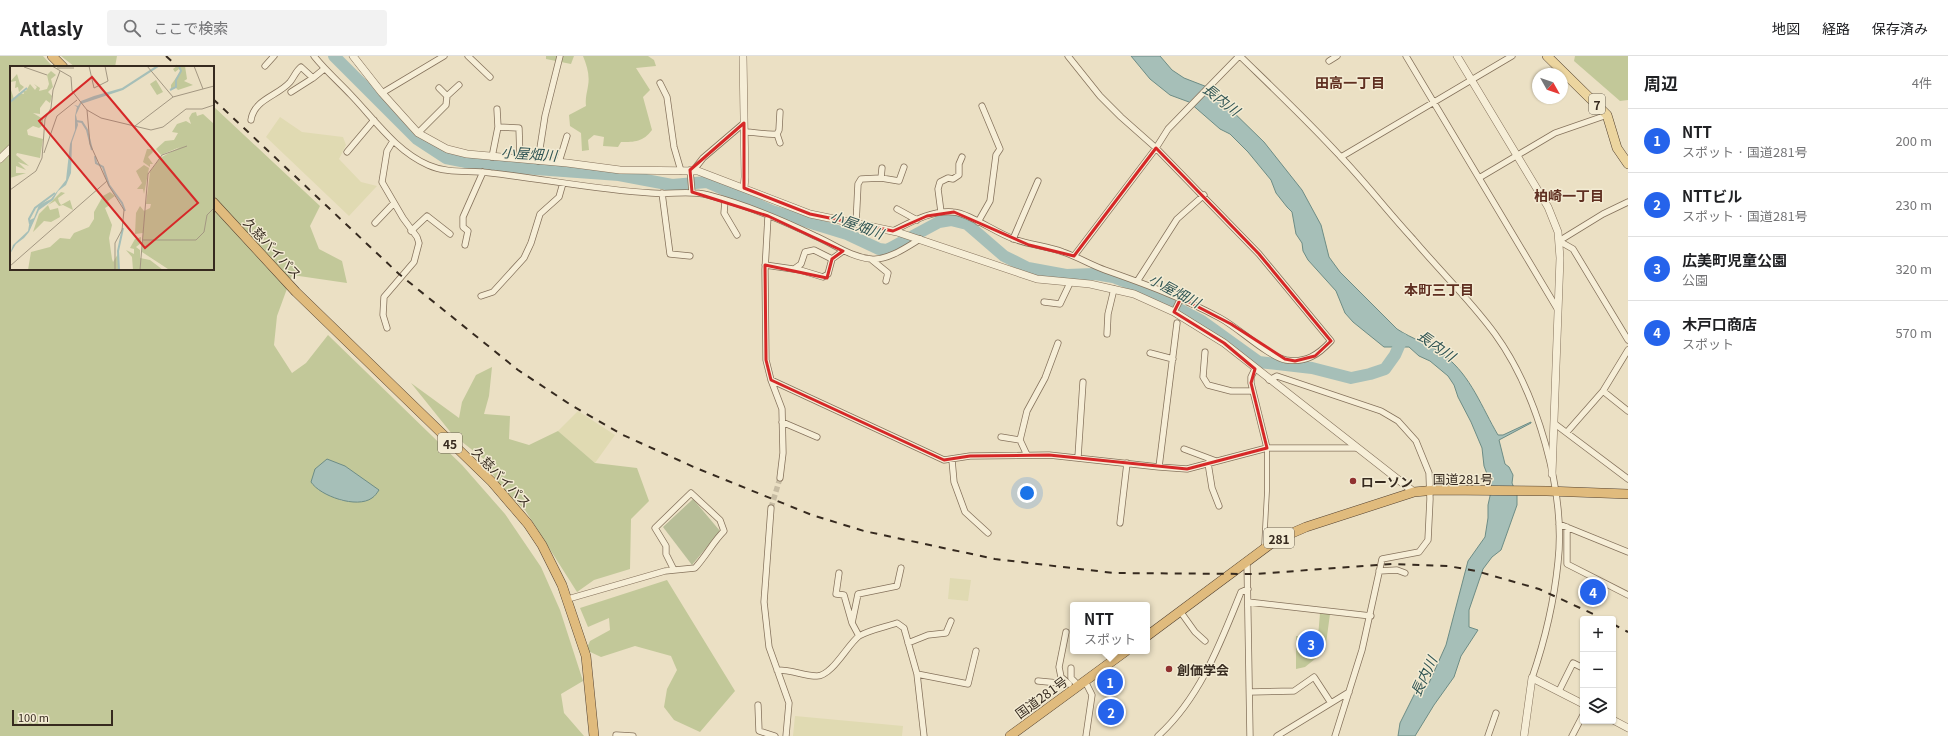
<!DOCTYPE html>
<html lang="ja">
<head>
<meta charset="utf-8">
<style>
	body { margin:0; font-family:Georgia,"Noto Sans JP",serif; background:#f2f2f2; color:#202124 }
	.controls { position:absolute; right:12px; bottom:12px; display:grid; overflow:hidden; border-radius:4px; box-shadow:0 1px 3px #0004 }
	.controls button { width:36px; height:36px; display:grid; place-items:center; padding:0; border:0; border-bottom:1px solid #e0e0e0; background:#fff; color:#202124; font:20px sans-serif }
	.compass { position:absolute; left:1532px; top:12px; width:36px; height:36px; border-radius:50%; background:#fff; box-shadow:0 1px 3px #0004; rotate:130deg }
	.scale { position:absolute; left:12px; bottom:10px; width:101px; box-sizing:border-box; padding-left:4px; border:2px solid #362a1f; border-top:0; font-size:11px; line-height:14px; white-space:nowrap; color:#362a1f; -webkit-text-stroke:3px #f3ebd3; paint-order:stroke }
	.you { position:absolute; left:1027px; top:437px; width:14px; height:14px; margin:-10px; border:3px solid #fff; border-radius:50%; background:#1a73e8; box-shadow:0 0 0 6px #1a73e833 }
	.badge { display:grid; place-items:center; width:26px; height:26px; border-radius:50%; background:#2563eb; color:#fff; font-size:13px; font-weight:700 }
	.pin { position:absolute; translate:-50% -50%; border:2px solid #fff; box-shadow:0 1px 4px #0006 }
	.popup { position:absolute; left:1070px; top:546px; width:80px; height:52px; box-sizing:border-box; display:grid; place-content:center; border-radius:4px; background:#fff; filter:drop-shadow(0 1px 3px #0005); font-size:13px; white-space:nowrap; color:#757577 }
	.popup b { font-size:15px; color:#202124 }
	.popup::after { content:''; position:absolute; left:50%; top:100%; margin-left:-8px; border:8px solid transparent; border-top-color:#fff }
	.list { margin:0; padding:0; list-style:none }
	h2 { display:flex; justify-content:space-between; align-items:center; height:52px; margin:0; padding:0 16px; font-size:17px }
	h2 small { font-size:13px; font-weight:400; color:#757577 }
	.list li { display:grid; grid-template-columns:26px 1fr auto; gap:12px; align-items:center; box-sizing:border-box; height:64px; padding:0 16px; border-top:1px solid #e0e0e0 }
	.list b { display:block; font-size:15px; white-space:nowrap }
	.list p { margin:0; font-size:13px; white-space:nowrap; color:#757577 }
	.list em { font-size:13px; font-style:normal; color:#757577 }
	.icon { flex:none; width:22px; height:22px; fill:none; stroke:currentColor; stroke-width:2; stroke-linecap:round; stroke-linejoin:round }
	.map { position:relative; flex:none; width:1628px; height:680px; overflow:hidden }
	header { display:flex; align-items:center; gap:24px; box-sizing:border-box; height:56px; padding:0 20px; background:#fff; border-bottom:1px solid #e0e0e0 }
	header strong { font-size:19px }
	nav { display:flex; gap:22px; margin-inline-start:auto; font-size:14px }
	.search { width:280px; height:36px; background:#f2f2f2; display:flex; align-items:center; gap:10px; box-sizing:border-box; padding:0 14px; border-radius:4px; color:#757577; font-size:15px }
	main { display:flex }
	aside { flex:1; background:#fff }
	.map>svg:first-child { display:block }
	.farmland { fill:#e0dab2 }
	.green { fill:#c2c899; fill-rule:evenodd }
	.cemetery { fill:#b8be98 }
	.water { fill:#a6bfb8; stroke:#6d8c85 }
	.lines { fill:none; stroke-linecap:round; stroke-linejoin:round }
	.river { stroke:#a6bfb8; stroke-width:12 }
	.minor-tunnel { stroke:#c7bca3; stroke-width:5.5; stroke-dasharray:5.5 3; stroke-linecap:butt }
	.pedestrian-casing { stroke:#85725c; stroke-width:5.5 }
	.minor-casing { stroke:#85725c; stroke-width:7 }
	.tertiary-casing { stroke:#85725c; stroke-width:8 }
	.primary-casing { stroke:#534130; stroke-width:10 }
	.trunk-casing { stroke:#534130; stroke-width:10 }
	.pedestrian { stroke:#f6eed7; stroke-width:4 }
	.minor { stroke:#f6eed7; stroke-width:5.5 }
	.tertiary { stroke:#f6eed7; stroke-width:7 }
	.primary { stroke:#ecd59f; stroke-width:9 }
	.trunk { stroke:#e0bb7d; stroke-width:9 }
	.rail { stroke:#362a1f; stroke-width:2; stroke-dasharray:7 7; stroke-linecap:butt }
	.marked { fill:none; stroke:#d62828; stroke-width:3; stroke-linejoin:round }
	.poi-dot { fill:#903130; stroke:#f3ebd3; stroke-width:1.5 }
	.labels { text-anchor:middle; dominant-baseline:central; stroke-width:3; stroke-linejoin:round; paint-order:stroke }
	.shield { fill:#f3ebd3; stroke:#6f6455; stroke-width:1 }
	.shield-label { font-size:12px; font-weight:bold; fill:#362a1f }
	.street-label { font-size:13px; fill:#362a1f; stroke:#f3ebd3 }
	.poi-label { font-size:13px; font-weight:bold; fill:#362a1f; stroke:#f3ebd3; text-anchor:start }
	.neighbourhood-label { font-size:14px; font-weight:bold; fill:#5f2f21; stroke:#f3ebd3 }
	.water-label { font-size:14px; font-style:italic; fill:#2f5453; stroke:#f3ebd3 }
	.inset-river { fill:none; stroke:#a6bfb8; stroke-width:2 }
	.inset-road { fill:none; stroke:#a39782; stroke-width:1 }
	.view { fill:#d62828; fill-opacity:0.15; stroke:#d62828; stroke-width:2 }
	.inset-edge { fill:none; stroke:#362a1f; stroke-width:2 }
</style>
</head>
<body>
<header>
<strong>Atlasly</strong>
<div class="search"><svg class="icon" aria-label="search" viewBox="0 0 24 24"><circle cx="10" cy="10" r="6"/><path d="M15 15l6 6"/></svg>ここで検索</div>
<nav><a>地図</a><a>経路</a><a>保存済み</a></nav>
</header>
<main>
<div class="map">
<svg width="1628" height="680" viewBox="0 0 1628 680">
	<rect width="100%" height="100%" fill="#ebe0c4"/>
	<path class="farmland" d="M280,61L302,76L343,81L346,89L339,103L361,126L377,130L349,160L266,81Z
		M578,355L615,379L595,407L558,375Z
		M950,522L971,524L968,545L948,543Z
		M795,660L903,670L902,680H793Z"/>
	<path class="green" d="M0,0H43L53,11H11V213H213V50L320,150L310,170L319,193L342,205L347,227L292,219L277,260L274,289L292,317L306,307L328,279L462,409L505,458L541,511L560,554L583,625L561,638L564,657L584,680H0ZM345,410L378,434L342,445L331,439Z
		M61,0H117L115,11H75Z
		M546,0H574L571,8L546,3Z
		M583,0H648L654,4L656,10L636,12L650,34L643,41L652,74C643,86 635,86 621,86L618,91L603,90L604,81L594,79L588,84L589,94L582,95L581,77L570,70L569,59L586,50C585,42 587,37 588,30C590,19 587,10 583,0Z
		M1575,0H1628V44L1620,45L1574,5Z
		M492,311L489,340L484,358L510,360L509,383L529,389L558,375L595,407L637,412L649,445L631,463L630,513L594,524L577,536L525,454L499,429L485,404L452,378L411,327L459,362L462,346L476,319Z
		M667,524L735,635L700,676L674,664L664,651L667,633L677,614L671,600L635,590L601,601L586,594L590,585L610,574L609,562L588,571L580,552Z
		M1320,557L1330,558L1325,595L1305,611L1296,613V580L1318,581Z"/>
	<path class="cemetery" d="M693,443L720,475L692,509L663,471Z"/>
	<path class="water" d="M1131,0H1160L1172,14L1184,22L1215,34L1224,47L1264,86L1302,134L1321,169L1329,201L1340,216L1397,273C1412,283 1430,288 1445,300C1471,320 1482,352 1498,379H1503L1531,366V367L1499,384L1505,408L1509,411L1513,419L1512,427L1517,439V449L1501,494L1492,501L1483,513L1469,554V571L1478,574L1461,600L1454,621L1434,649L1415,680H1398L1400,667L1416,635L1429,627L1446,589L1468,505L1485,481L1488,462V449L1492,431L1484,410L1482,392L1471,366L1458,341L1454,329L1448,320L1430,305L1419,300L1409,291H1384L1353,266L1345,257L1336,235L1308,204L1303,195L1302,187L1296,178L1292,156L1287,151L1276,137L1271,124L1248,96L1230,78L1220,73L1189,46L1170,39L1150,23Z
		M327,403L345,410L379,434C377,437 375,440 372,442C357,453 320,440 311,426L315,413Z"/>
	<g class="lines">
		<path class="river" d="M334,0L417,83L446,102L481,109L619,119L672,129L707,126L772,155L847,178L879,193L887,194L939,166L951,164L967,168L1004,200L1028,212L1066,219L1095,218L1113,221L1136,230L1202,265L1259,306L1312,312L1351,322L1370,318L1385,313L1395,299L1402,283"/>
		<path class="minor-tunnel" d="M771,452L780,422"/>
		<defs>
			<path id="pedestrian" d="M1264,491L1267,435V392"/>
			<path id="minor" d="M314,0C325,14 339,26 351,39C375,64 396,95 428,109C448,118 469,114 491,117C544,123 598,134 651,137C671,139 689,134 708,139C743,148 782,164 815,180C834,188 850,201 871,203C887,205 907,191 920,183
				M468,0L490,21
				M1240,0C1274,33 1308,65 1340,100C1365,126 1388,156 1413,183C1440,215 1471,245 1495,278C1537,336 1566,436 1558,506C1554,546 1545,584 1532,622
				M1406,0L1558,254
				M1329,5L1337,0
				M265,10L274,0
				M660,27L667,41L674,91L681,115
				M291,36L313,22
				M382,37L444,0
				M447,40L459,29
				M251,64C254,43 278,40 290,26C294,21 296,15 301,11L313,22L324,13
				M498,71L519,72L520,103
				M744,76C756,76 765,79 777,78L780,87
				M418,77L446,49L447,40L439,32
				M777,78L779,74L780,56
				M347,96L374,64
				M492,101L498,71L497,53
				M1341,101L1512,0
				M538,105L545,60L560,0
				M559,106L567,80
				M690,114L692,136
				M693,115L703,102L744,67
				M881,122L882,112
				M1479,122L1555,77L1607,59
				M662,137L670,198L690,200
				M725,145L724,157L737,179
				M897,153L917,164
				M941,156L938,133L940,126L948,122L953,123L959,119V108L962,101
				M768,160L765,214L766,304L771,324L782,353L783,397L780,422
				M978,166L990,145L996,99L1000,93L982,50
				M375,167L394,147
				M856,168L858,128L861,123L881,122L899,125L904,111
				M411,175L427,160L450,178
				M893,175C911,166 932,154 953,156C969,157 996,177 1014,183C1030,189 1047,190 1063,196C1078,201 1091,209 1105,214C1145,228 1183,242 1220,262C1239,272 1267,300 1286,304C1306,307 1318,299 1331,285L1259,198L1156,92L1121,61L1100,40L1068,0
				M1013,183L1038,125
				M1559,185L1573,193L1628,284
				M1559,185L1603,158L1628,146
				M465,189L468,175L463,171V161L483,116
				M1074,200L1156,92L1168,73L1239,0
				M872,204L888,217L886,225
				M765,209L800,214L823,221L828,218L832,203L843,195
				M794,213L801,208L805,196L814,194L832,203
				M1138,224L1177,163L1204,139
				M481,240L493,236L524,202L531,187L540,158L559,141L563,127
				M1044,246L1060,248L1070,227
				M1174,256L1181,242
				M387,272L383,259L384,241L414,206L419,187L417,181L403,162L382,126L387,95L393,85
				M1107,278L1108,258L1114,233
				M1205,296L1203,321L1208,329L1231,335H1253
				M1150,297L1173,303
				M1255,313L1251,321V327L1267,392
				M771,324L944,404L970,400L1049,399L1159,411L1187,413L1267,392H1357
				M1269,324L1277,320L1381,355L1398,365L1416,385L1429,417L1430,443L1428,484L1419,496L1382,503L1362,594L1335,680
				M1603,335L1628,355
				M782,366L817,381
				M1555,368L1628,423
				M1567,376L1603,335L1628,294
				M1001,381L1020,384
				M1184,393L1216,405
				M1027,399L1020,384L1027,355L1045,322L1058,287
				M1078,401L1083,326
				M952,404L954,426L965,456L988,477
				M1208,407L1212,432L1219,450
				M1159,411L1177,267
				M771,452L764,546L769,591L789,647L786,680
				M1120,467L1127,407
				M1559,468L1628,496
				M1567,471V508L1628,539
				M1247,505L1250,680
				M1379,515L1397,514L1405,517
				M839,517L836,538L844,539L852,567
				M568,543L665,515L695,512C706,500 713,486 724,475L720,464L691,437L655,472L666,490V498L674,514
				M1248,546L1371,560
				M1180,555L1195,576L1205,585
				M1066,576L1059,611L1061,621L1069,628
				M859,580L852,567L858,538L897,530L901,512
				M908,587L928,579L946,577L951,565
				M1071,612V622L1079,630
				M777,614C793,614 804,620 817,620C832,620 848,588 859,580C869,574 885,571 897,567L904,572L917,618L924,680
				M917,618L968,628L976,595
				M1038,625L1069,628
				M1085,625L1092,639L1086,680
				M1559,635L1573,607L1583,612
				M1250,636L1294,635L1314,621L1331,647
				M758,649L759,675L775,680
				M616,679L633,680
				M1158,680C1200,642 1220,588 1241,536L1248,533
				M1277,680L1349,636
				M1488,680L1496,657
				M1572,680L1583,659"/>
			<path id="tertiary" d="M353,0L382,37L418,77L447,93L467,98L567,107L620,114L698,115L810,158L897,176L1037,223L1090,228L1134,238L1174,256L1224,287L1414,436
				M743,0L745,121L744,132
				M1457,0L1548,151L1558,176L1560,202L1552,418
				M0,103L11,92
				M1613,664L1628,672
				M1524,680L1532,622L1583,648"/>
			<path id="primary" d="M1547,0L1607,59L1617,92L1628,108"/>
			<path id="trunk" d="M52,0L63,11
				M213,146L296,236L492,426L528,468L542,489L562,529L586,600L594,680
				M1147,580L1276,484L1306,471L1414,436L1436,434L1547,435L1628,438
				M1010,680L1126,595"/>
		</defs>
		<use href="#pedestrian" class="pedestrian-casing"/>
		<use href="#minor" class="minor-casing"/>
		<use href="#tertiary" class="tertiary-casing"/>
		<use href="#primary" class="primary-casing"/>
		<use href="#trunk" class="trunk-casing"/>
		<use href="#pedestrian" class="pedestrian"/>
		<use href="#minor" class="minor"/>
		<use href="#tertiary" class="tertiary"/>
		<use href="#primary" class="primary"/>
		<use href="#trunk" class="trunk"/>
		<path class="rail" d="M166,0L178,11
			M213,43L399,218L518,314L571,349L623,379L696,412L812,459L864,475L995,503L1114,517L1254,518L1392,508L1448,510L1476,515L1539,533L1604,563
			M1613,568L1628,576"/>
	</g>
	<path class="marked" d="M744,67V132L810,158L893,175L927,160L954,156L1029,189L1074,200L1156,92L1259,198L1331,285L1315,300L1295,305L1285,303L1231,268L1181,242L1174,256L1224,287L1255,313L1251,327L1267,392L1187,413L1049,399L970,400L944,404L771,324L766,304L765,209L827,222L832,203L843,195L768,160L692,136L690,114Z"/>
	<g class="poi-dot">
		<circle cx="1353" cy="425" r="4"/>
		<circle cx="1169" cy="613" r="4"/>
	</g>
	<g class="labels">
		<g class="shield">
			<rect x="1589" y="38" width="16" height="20" rx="3"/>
			<rect x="438" y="377" width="24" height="20" rx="3"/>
			<rect x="1264" y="472" width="30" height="20" rx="3"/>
		</g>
		<g class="shield-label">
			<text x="1597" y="48">7</text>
			<text x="450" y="387">45</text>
			<text x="1279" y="482">281</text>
		</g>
		<g class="street-label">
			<text transform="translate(273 192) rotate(47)">久慈バイパス</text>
			<text transform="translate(502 421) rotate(46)">久慈バイパス</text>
			<text x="1463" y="422">国道281号</text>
			<text transform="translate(1041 641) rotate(-36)">国道281号</text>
		</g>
		<g class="poi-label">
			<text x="1361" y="425">ローソン</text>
			<text x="1177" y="613">創価学会</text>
		</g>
		<g class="neighbourhood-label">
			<text x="1350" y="26">田高一丁目</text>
			<text x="1569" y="139">柏崎一丁目</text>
			<text x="1439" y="233">本町三丁目</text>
		</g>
		<g class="water-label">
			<text transform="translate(1222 43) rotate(38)">長内川</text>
			<text transform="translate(529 97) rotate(4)">小屋畑川</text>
			<text transform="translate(857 168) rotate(20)">小屋畑川</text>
			<text transform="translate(1175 234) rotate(28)">小屋畑川</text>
			<text transform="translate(1437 289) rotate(35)">長内川</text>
			<text transform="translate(1423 620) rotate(-65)">長内川</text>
		</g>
	</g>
	<g transform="translate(10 10)">
		<rect width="204" height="204" fill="#ebe0c4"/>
		<path d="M167,0H175L177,13L174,15L183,19L168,24L166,22L161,23V19L171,5L169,3L165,6L163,3ZM41,5L46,9L41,13L43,21L38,26L42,30L40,37L36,34L30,42V48L23,47L33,53V59L29,62L23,60L17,64L18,69L33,73L30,92L7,87L6,89L19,100L8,96L16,104L6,100V107H16L0,112V21L4,33L9,27L14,28L13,25H16L20,18L25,24L27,21L24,18L30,22L29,25L37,23L39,18L37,9ZM7,8L10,18L14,21L9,26L8,21L5,22L6,15L0,16ZM146,14L153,26L147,29L140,18ZM186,46L187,50L193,48L204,58V204H155L158,203L132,186L133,167L125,168L126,147L130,140L134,145L140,142L141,138H136L140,106L150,92L170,81L151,89L146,83L155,75L164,74L168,67L162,66L167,58L176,55L181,58L179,52L182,47ZM137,83H142L143,86L138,91L143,98H140V101L133,96ZM134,99L139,102L134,128L133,123H127L132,117L126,105ZM51,126L55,127L48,132L49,136L51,139L60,134L63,144L53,139L49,140L45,135L38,139L40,144L48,142L50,151L41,156L34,155L23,166L29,148ZM100,126L105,130L98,135L100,139L95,142L102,159L99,172L102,193L103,196L108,188V202L111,204H18L21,186L40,181L50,172L60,173L64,167L79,161L84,153V146L93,130ZM131,171V177L126,181L130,184V192L140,194L153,204H123L122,191L116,184L124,188V183L120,182L125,173Z" fill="#c2c899"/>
		<path d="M146,0H150L113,24L71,38L66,49L68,59L62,76L61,107L56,119L48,125L43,134L29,144L19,166L14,172L6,178L0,188L3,179L18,165L20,154L24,152L29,139L41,133L56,114L60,78L65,64V50L67,41L64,39L68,40L71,35L84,30L112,22Z" fill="#a6bfb8"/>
		<path class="inset-river" d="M160,24L166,21V14L171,5L169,0M0,36L17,22M66,55L72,56L77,64L82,84M85,90L86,97L93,101L99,119L112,137L115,145M20,158L19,153L25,142L45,127M109,204L108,185L113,162"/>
		<path class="inset-road" d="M42,0L61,11L62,25L77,44L91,52L141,64L153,61L176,43H192L204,39M79,0L84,22L98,15L95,0M137,0L163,31L204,20M184,0L193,23M14,1L37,9M47,2H64M77,44L80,78L99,120L114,144L112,164L105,177V204M125,60L163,31M34,87L47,50L67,34M0,124L26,105L32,92L35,53L41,42L43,24L50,5M133,174H186L194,166L197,149L204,142M0,200L97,115M130,204L138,108L152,89L177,80"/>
		<path class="view" d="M82,11L188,137L135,182L29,55Z"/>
		<rect width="204" height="204" class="inset-edge"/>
	</g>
</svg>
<div class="controls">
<button>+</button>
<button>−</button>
<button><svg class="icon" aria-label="layers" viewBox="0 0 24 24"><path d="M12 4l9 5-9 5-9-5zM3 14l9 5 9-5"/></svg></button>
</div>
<svg class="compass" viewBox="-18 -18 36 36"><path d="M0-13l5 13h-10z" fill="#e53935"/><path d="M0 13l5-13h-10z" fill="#757577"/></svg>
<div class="scale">100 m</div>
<div class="you"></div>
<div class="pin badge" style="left:1110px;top:626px">1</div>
<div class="popup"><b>NTT</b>スポット</div>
<div class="pin badge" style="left:1111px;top:656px">2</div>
<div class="pin badge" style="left:1311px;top:588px">3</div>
<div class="pin badge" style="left:1593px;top:536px">4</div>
</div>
<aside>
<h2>周辺<small>4件</small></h2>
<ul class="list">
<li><span class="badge">1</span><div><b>NTT</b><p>スポット · 国道281号</p></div><em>200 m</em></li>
<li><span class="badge">2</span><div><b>NTTビル</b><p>スポット · 国道281号</p></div><em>230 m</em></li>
<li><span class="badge">3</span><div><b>広美町児童公園</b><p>公園</p></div><em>320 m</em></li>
<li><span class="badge">4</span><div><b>木戸口商店</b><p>スポット</p></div><em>570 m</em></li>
</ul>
</aside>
</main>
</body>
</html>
